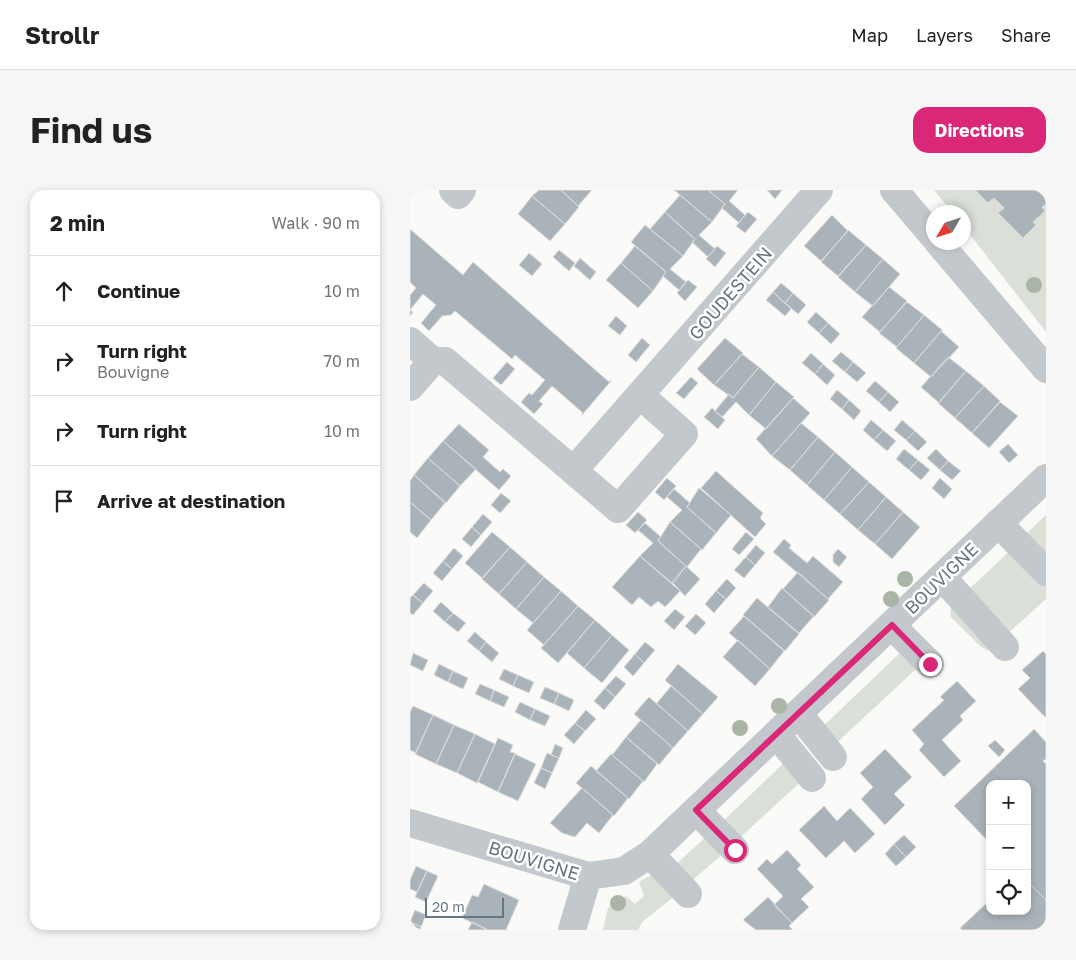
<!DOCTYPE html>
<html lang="en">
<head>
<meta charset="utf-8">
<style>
	body { margin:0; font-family:"Golos Text",sans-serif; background:#f6f6f6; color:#222 }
	.controls { position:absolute; right:15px; bottom:15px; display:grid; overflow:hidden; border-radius:10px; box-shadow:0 2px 8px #0003 }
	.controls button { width:45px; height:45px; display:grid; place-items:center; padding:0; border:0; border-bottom:1px solid #e0e0e0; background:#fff; color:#222; font:25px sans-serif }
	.compass { position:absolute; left:516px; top:15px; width:45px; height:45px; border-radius:50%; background:#fff; box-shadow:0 2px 8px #0003; rotate:231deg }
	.scale { position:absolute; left:15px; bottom:12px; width:79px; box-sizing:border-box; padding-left:5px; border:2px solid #657683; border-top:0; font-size:14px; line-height:18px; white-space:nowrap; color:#657683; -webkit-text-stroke:4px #fff; paint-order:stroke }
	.stop { position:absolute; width:15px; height:15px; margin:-11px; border:4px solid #db2777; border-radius:50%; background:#fff }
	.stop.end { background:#db2777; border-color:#fff; box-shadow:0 1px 5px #0008 }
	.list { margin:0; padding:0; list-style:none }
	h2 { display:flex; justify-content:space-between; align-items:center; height:65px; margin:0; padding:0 20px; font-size:21px }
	h2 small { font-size:16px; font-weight:400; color:#767676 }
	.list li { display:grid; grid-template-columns:32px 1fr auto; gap:15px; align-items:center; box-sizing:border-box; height:70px; padding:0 20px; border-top:1px solid #e0e0e0 }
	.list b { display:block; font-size:19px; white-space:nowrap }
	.list p { margin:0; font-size:16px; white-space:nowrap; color:#767676 }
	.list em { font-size:16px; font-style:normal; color:#767676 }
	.icon { flex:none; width:28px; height:28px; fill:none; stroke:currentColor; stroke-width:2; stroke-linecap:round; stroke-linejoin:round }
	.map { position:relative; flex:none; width:636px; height:740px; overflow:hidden; border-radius:15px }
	header { display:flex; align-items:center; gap:30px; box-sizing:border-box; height:70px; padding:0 25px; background:#fff; border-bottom:1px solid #e0e0e0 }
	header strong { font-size:24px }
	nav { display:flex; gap:28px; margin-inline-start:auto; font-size:18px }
	.intro { display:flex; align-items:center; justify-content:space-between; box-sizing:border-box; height:120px; padding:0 30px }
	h1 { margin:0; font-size:35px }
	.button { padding:12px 22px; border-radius:15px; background:#db2777; color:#fff; font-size:18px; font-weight:700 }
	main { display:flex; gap:30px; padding:0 30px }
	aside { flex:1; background:#fff; border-radius:15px; box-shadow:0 2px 8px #0003 }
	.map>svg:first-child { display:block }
	.green { fill:#dadfd7 }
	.building { fill:#aab3b9; stroke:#dcdcda }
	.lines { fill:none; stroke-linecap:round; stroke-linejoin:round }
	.minor { stroke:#c3c8cc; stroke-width:28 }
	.tree { fill:#aab4a7 }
	.route { stroke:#db2777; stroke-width:6 }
	.labels { text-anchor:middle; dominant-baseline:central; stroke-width:5; stroke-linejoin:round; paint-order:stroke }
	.street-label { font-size:18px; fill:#657683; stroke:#fff }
</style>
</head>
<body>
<header>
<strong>Strollr</strong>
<nav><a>Map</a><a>Layers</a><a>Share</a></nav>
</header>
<div class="intro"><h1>Find us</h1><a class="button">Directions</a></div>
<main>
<aside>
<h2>2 min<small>Walk · 90 m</small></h2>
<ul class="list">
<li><svg class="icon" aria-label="ahead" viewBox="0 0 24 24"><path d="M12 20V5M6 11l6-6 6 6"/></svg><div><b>Continue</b></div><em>10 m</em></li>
<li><svg class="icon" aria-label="right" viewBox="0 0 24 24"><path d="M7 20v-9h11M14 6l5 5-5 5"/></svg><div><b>Turn right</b><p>Bouvigne</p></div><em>70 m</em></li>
<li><svg class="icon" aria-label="right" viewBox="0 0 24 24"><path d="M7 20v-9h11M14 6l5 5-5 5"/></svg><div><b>Turn right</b></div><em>10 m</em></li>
<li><svg class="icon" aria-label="arrive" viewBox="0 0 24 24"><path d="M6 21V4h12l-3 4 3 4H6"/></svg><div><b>Arrive at destination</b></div></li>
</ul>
</aside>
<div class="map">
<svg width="636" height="740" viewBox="0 0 636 740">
	<rect width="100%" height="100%" fill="#fafaf8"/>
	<path class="green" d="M524,0H565L578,13L584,8L594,18L589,23L613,48L626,35L623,32L635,21L632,17L636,14V142L554,37V22H542Z
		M636,325V371L613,347Z
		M603,358L636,394V409L597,444L557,401Z
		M541,417L587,454L579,461L570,456L540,426Z
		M493,460L506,479L420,559L406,543Z
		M379,568L395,588L324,653L309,635Z
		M298,645L315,662L277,695L262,678Z
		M246,682L266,705L232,732L228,740H193L198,718L216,706L225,714L234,706L229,692Z"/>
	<path class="building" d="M129,0H151L169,17L155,34L122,6Z
		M151,0H182L168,16Z
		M264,0H298L315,14L302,32Z
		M298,0H328L319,11L335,25L329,33L312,18L315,14Z
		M357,0H372L365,9Z
		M565,0H636V14L632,17L635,21L623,32L626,35L613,48L588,23L594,18L584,8L578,13Z
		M270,5L302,32L289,45L305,59L298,67L282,52L285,49L255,22Z
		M122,6L155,34L140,51L108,24Z
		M255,22L285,49L273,66L240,39Z
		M338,22L347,29L335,43L326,36Z
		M422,25L438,41L411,71L394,56Z
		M235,35L273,66L260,79L276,92L269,100L253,86L256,82L221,52Z
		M0,39L53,85L63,72L199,192L200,190L201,191L172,225V222L142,196L129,211L133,214L124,224L111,212L119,203L122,205L135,190L105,165L102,169L45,121L41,125L32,126L19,141L11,133L26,115L13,104L0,120L3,122L0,126V105L6,98L0,92Z
		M438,40L456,55L428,86L411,72Z
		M456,55L473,69L445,102L428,87Z
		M225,56L256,82L243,101L211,73Z
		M307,56L316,63L305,77L296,69Z
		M149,60L165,73L159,81L143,67Z
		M119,63L132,74L122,86L109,75Z
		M170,68L186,82L180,90L164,76Z
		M473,69L490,84L463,116L445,102Z
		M211,73L243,101L228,118L196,90Z
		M278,90L287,97L275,111L267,103Z
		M371,93L383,103L375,113L363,102Z
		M479,97L497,111L470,142L452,127Z
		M363,102L381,119L375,126L356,110Z
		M383,103L396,115L388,124L375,113Z
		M497,112L514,125L487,157L469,143Z
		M406,122L418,133L409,143L397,132Z
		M514,125L532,140L504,173L486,158Z
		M206,126L217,136L210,145L198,136Z
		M418,133L430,144L421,154L409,143Z
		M531,141L549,157L521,187L504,173Z
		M232,148L240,155L226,172L218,165Z
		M315,148L333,163L304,195L287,179Z
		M431,162L443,172L435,182L422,171Z
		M333,163L332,164L349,177L323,208L304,195Z
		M401,163L413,174L405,184L392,173Z
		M538,167L556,181L529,213L511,197Z
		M97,172L105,179L91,195L83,188Z
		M443,172L456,183L447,192L435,182Z
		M413,174L425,185L417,195L405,184Z
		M349,177L366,192L339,225L326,212L312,227L305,221L319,204L323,208Z
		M556,181L574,196L545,228L528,213Z
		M281,187L288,193L274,209L266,203Z
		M465,191L478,202L469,212L456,201Z
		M366,192L384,207L356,239L339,225Z
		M574,196L590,211L562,243L545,228Z
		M427,200L439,210L432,219L420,209Z
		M478,202L489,212L480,222L469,212Z
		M383,208L400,223L362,266L346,249Z
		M439,210L451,221L444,230L432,219Z
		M590,212L608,226L579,258L562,243Z
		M302,218L315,230L308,239L294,227Z
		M461,230L473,240L464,250L453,240Z
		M492,230L505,241L496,250L484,240Z
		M391,233L408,247L380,280L362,266Z
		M49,234L79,260L73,267L90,282L93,279L101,286L89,300L33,251Z
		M473,240L486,251L477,261L464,250Z
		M505,241L517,252L508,261L496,250Z
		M408,247L425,262L397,295L380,280Z
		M33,251L66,279L50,296L18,268Z
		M598,254L608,265L599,273L589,262Z
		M494,259L508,270L499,280L486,269Z
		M526,259L538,271L530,280L517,268Z
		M425,262L442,277L414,310L397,295Z
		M18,268L50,296L36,313L4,285Z
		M508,270L520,280L511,290L499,280Z
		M538,271L551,281L542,290L530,280Z
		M442,277L459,292L430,324L414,310Z
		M306,281L353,323L350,328L356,334L345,347L291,298Z
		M4,285L35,313L21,330L0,312V291Z
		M257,288L266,296L254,310L245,302Z
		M530,288L542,299L534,309L522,298Z
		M459,292L476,307L448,340L430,324Z
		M289,298L321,325L306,343L277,317Z
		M264,299L280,313L277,317L306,343L292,360L260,332L272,320L257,307Z
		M91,303L101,311L90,323L81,315Z
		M476,307L493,322L465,354L448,340Z
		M0,312L21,330L7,348L0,342Z
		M228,322L237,330L225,343L216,335Z
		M493,322L510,337L482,369L465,354Z
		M73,324L82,332L71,345L62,337Z
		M260,332L291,359L277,377L248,351Z
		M235,333L251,347L248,351L276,376L263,394L230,366L243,353L228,340Z
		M62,337L71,345L61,357L52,349Z
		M82,342L100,357L71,389L72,388L55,373Z
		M336,342L344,349L329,365L322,359Z
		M374,349L381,355L379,358L397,373L403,366L433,392L418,409L363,362Z
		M346,355L355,363L345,375L336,367Z
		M100,357L117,372L89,404L72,389Z
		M44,358L53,366L42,379L33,371Z
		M428,359L437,367L429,377L423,372V365Z
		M230,366L270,401L255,417L248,411L241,417L229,407L222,415L202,397Z
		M336,367L345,375L334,388L324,380Z
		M33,371L42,379L32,391L23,383Z
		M117,372L134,387L106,419L89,404Z
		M276,376L290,389L275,406L262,392Z
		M388,382L419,410L404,427L373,399Z
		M134,387L151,401L123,433L106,419Z
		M317,389L326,398L316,409L306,401Z
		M14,393L23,401L13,413L3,405Z
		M372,398L404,426L389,443L390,444L358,417Z
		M151,401L168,416L134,455L117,440Z
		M306,401L316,409L304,423L295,414Z
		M3,405L13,413L3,425L0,423V408Z
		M347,408L389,444L375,461L333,425Z
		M31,412L43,423L35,432L23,421Z
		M168,416L185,430L148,473L131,458Z
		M265,419L275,427L264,440L254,431Z
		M43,423L56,433L48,442L35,432Z
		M286,424L296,433L285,445L275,436Z
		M334,426L374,461L360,479L319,443Z
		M185,430L202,445L174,478L157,463Z
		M65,442L76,452L69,461L57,451Z
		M202,445L219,460L192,493L174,478Z
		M328,450L360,479L345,496L313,467Z
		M76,452L89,463L82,472L69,461Z
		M235,452L245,460L234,473L225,464Z
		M633,461L636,464V528L608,499L620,488L612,480Z
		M3,463L18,470L13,481L0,475Z
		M225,464L234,473L223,486L214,477Z
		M29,474L43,481L38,492L24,485Z
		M268,474L308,507L293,524L255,490Z
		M94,479L108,485L103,496L89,489Z
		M43,481L58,488L53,499L38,492Z
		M108,485L124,492L119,503L103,496Z
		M206,486L216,494L205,507L195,498Z
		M547,491L566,511L550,526L553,530L532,550L551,571L534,587L509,560L514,554L502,540L534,510L530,507Z
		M70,494L84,500L80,511L65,504Z
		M261,496L293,524L278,541L246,513H247Z
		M135,497L149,503L144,514L130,508Z
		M195,498L205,507L194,520L184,511Z
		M84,500L99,507L94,517L80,511Z
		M149,503L164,510L159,521L144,514Z
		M239,507L278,541L263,558L224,524Z
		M110,512L125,519L120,530L105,522Z
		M3,516L23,525L6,563L0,560V522Z
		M125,519L140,526L135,536L120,530Z
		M176,520L186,529L175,541L165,533Z
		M23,525L44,535L26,574L5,564Z
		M231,530L263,558L249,575L216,547Z
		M165,533L175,541L164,554L154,545Z
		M44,535L65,544L47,583L26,574Z
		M624,539L636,552V569L633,571L636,574V710L617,691V594H580V653L544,616Z
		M65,544L85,554L67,593L47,583Z
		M216,547L247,574L234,592L201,564H203Z
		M88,548L103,555L100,562L105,563L88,602L68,592Z
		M585,550L595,560L589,567L578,556Z
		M145,554L153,558L149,568L141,565Z
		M475,559L502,587L484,604L495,615L475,635L451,609L463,597L450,583Z
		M137,563L149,568L142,583L131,578Z
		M105,564L126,574L108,611L88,602Z
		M201,564L233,591L219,609L186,581Z
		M181,576L218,608L204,626L166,593Z
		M131,578L142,583L135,599L124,593Z
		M172,598L203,625L189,643L177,633L165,647L152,643L140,633Z
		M414,616L427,631L440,618L465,644L445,663L434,651L416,668L389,640Z
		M494,645L506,657L496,667L484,654Z
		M484,654L496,667L486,676L475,664Z
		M377,660L391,675L387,679L404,697L391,709L399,717L382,733L364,715L373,706L347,679L357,669L362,674Z
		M6,676L17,681L7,702L0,699V690Z
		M17,681L28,686L16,712L5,707Z
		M617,691L636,710V740H552L550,738L580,710V721H617Z
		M74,694L109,710L96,740H78L52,728L62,705L68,707Z
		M358,707L382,733L379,736L383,740H346L333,730Z
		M5,720L16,725L11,737L0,732Z
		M0,732L11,737L10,740H0Z
		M62,732L78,740H58Z"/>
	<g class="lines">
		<path class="minor" d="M43,0L48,5L52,0
			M484,0L524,47
			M528,52L636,179
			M0,151L23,171
			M0,197L23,171H35L208,319L274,244L230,205
			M164,280L409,0
			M588,333L636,382
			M532,387L595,457
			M481,435L520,474
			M388,523L423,567
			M366,544L402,588
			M286,620L325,660
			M0,633L178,686L214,681L240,664L636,288
			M240,664L278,704
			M162,740L178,686"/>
	</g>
	<g class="tree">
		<circle cx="624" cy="95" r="8"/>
		<circle cx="495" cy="389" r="8"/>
		<circle cx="481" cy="409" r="8"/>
		<circle cx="369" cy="516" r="8"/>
		<circle cx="330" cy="538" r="8"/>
		<circle cx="208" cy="713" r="8"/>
	</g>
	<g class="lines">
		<path class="route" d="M325,660L286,620L482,435L520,474"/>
	</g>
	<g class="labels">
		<g class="street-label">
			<text transform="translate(320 103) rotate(-49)">GOUDESTEIN</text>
			<text transform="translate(531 388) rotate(-44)">BOUVIGNE</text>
			<text transform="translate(124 670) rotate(17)">BOUVIGNE</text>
		</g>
	</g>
</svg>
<div class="controls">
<button>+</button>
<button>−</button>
<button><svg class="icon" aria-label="locate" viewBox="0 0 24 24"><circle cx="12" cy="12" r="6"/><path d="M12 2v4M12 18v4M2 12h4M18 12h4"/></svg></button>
</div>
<svg class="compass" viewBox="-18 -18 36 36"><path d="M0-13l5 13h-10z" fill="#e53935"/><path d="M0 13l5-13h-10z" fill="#767676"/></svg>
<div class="scale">20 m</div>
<div class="stop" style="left:325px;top:660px"></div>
<div class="stop end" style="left:520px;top:474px"></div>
</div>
</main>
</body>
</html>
